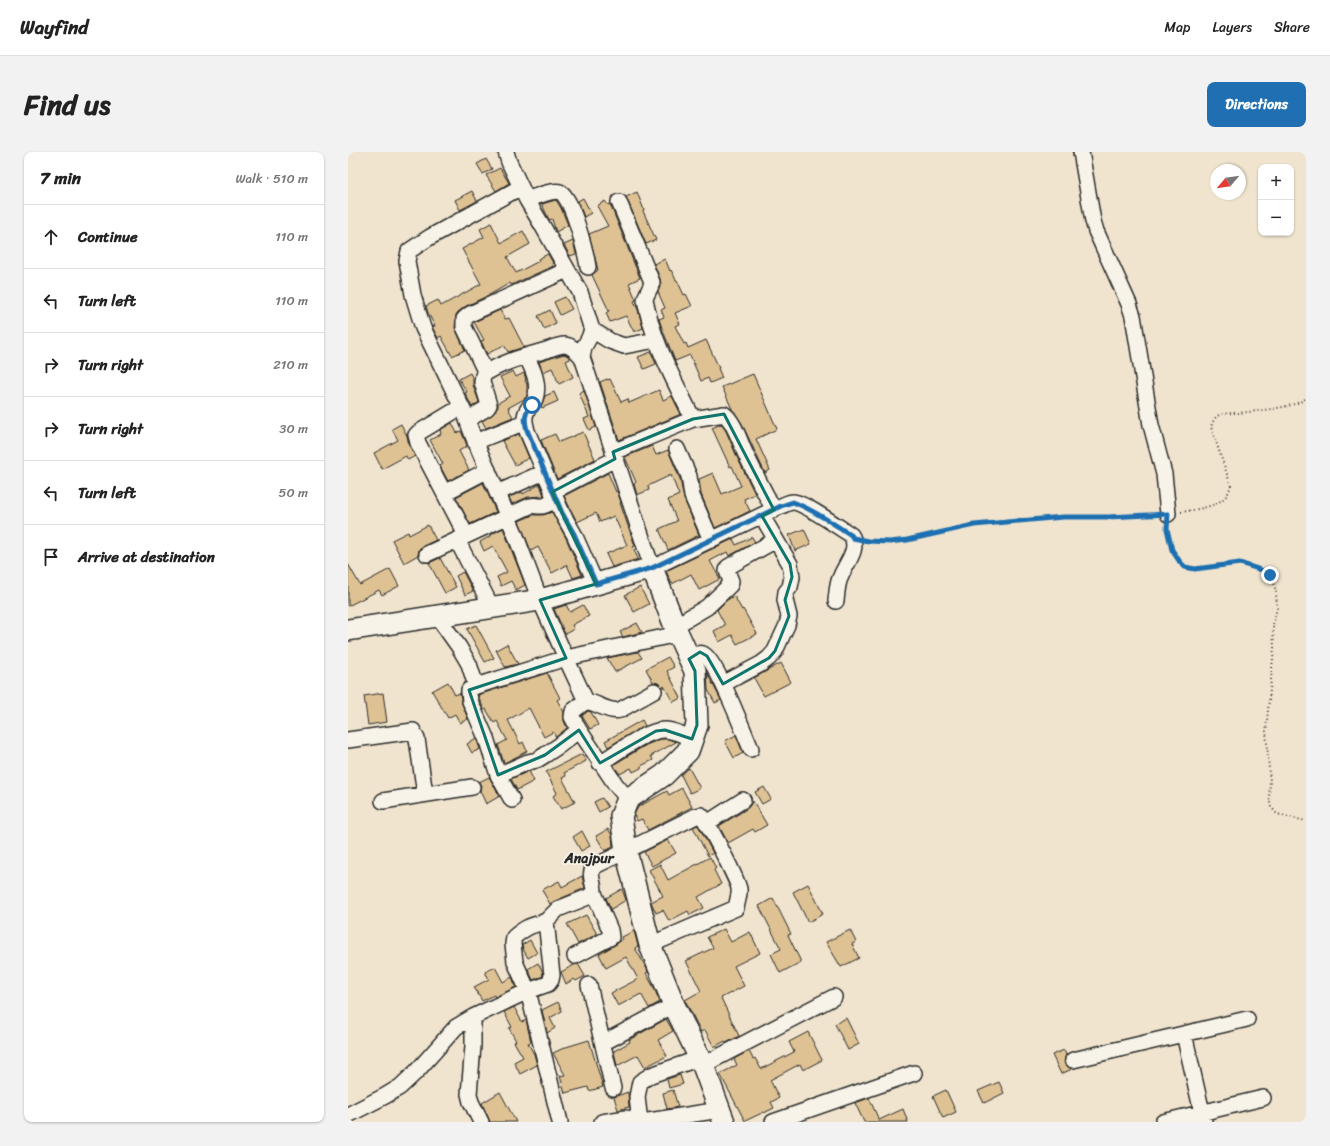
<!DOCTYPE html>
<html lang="en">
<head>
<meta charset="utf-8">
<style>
	body { margin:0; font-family:Sriracha,sans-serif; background:#f2f2f2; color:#222 }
	.controls { position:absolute; right:12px; top:12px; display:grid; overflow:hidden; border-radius:8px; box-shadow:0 1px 3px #0004 }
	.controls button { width:36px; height:36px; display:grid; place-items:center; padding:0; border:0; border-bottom:1px solid #e0e0e0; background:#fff; color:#222; font:20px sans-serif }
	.compass { position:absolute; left:862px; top:12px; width:36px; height:36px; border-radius:50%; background:#fff; box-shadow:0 1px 3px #0004; rotate:241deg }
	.stop { position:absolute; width:12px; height:12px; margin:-9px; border:3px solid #1f6fb2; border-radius:50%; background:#fff }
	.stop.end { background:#1f6fb2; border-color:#fff; box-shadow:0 1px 4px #0008 }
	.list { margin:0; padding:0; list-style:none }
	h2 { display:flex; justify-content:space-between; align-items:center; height:52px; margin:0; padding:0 16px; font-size:17px }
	h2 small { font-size:13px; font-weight:400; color:#767676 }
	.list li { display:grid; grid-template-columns:26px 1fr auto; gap:12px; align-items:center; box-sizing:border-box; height:64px; padding:0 16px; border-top:1px solid #e0e0e0 }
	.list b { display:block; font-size:15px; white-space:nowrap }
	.list em { font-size:13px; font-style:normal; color:#767676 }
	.icon { flex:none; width:22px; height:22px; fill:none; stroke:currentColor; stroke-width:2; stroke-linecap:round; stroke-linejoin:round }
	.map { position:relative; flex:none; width:958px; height:970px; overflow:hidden; border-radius:8px }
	header { display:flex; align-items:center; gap:24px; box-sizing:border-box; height:56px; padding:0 20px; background:#fff; border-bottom:1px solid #e0e0e0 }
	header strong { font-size:19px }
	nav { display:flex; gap:22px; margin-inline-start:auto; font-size:14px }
	.intro { display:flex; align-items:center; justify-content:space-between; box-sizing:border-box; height:96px; padding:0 24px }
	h1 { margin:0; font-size:28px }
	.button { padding:10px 18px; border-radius:8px; background:#1f6fb2; color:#fff; font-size:14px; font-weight:700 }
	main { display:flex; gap:24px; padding:0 24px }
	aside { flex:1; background:#fff; border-radius:8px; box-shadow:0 1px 3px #0004 }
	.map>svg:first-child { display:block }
	.building { fill:#dfc293; stroke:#2b2b2b }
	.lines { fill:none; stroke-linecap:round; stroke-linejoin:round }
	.minor-casing { stroke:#2b2b2b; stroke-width:18 }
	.secondary-casing { stroke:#2b2b2b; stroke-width:24 }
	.path { stroke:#2b2b2b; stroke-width:2; stroke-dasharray:1 3; stroke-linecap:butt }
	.minor { stroke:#f7f3e8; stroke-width:15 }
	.secondary { stroke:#f7f3e8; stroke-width:21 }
	.route { stroke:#1f6fb2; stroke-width:5 }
	.marked { fill:none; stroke:#0f766e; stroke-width:3; stroke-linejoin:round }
	.labels { text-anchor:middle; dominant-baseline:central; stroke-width:3.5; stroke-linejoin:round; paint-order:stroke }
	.quarter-label { font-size:14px; font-weight:bold; fill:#2b2b2b; stroke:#f7f3e8 }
</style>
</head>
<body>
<header>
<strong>Wayfind</strong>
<nav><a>Map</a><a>Layers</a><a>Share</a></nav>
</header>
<div class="intro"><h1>Find us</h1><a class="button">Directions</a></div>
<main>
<aside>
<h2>7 min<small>Walk · 510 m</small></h2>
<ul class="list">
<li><svg class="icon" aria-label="ahead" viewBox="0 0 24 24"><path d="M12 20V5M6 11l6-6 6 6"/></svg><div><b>Continue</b></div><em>110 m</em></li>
<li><svg class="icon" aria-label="left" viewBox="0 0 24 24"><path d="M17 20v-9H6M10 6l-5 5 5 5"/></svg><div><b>Turn left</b></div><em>110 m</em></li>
<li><svg class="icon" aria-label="right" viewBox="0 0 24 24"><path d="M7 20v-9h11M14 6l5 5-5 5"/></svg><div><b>Turn right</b></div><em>210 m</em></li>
<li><svg class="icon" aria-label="right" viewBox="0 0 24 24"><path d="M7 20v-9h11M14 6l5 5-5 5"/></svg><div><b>Turn right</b></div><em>30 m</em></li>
<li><svg class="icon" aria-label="left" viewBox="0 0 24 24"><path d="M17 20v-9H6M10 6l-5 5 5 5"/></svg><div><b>Turn left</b></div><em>50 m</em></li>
<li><svg class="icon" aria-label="arrive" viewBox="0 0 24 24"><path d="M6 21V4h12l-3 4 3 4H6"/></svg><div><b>Arrive at destination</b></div></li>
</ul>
</aside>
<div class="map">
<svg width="958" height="970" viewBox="0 0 958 970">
	<rect width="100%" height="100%" fill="#f0e4ce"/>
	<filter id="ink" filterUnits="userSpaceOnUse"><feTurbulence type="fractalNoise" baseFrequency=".025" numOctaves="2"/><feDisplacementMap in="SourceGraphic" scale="8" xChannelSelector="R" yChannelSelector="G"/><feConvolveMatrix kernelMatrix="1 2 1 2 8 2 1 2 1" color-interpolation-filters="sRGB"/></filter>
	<g filter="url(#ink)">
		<path class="building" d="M138,7L144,17L135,22L129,12Z
			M152,16L161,31L148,39L138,23Z
			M124,39L129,49L112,58L107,48Z
			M289,40L296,58L295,59L308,88L298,92L278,45Z
			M235,46L243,61L236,65L230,49Z
			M208,48L213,56L220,73L208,80L204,67L201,68L194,52Z
			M257,49L260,53L262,52L292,126L281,131L288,148L286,149L290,158L295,176L286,180L278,164L262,170L258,161L261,159L244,123L250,118L241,82L260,74L249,54Z
			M143,71L153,91L175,79L182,92L159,105L168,121L191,109L190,107L200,102L205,111H204L205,114L163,133L162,131L143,142L118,154L110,160L108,163L107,176L117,198L104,204L93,184L90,186L89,184L84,175L87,174L80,161L78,154L90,148L93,154L133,132L114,97L136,85L132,77Z
			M225,89L228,102L222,104L216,93Z
			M317,107L322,119L323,118L328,128H329L336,143L338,142L344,154L327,161L332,172L327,174L336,192L338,191L340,196L358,188L371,216H370L374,226L362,231L360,226L353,229L342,203L327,209L314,176L311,167L316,165L313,158L317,156L310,140L313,132L312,127L306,112Z
			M217,145L224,157L212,163L206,150Z
			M152,158L157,167L161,166L176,195L160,200L156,193L139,202L133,189L136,188L126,170Z
			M202,158L208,171L196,177L190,164Z
			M303,200L308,212L296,217L290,205Z
			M216,202L220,204L222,207L218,209L225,225L211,232L204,216L195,220L191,210Z
			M165,219L168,225L176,221L178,228H177L179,233V244L176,247L160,256L165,265L138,276L134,269L146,261L150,255V251L162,244L152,225Z
			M122,221L125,227V233L131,250L124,255L117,241L119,240L111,227Z
			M405,222L429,277L408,287L422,318L417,321L394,272L384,257L374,235Z
			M259,227V228L262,227L273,250L280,247L281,251L311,238L315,248L324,244L333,262L271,288L252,230Z
			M236,238L248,275L241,278L236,267L241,265L231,241Z
			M206,240L210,249L194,256L193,254L197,244Z
			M104,271L109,281L113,279L118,291L119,294L111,299L121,318L100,329L92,314L95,312L82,288L93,282L92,278Z
			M53,272L59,284L61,293L67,304L60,308L58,304L34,317L26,301L50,288L44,277Z
			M373,272L378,279L390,307L407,342L396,347L402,359L367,376L353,342L351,327L365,321L374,342L393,334L384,314L382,315L364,276Z
			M235,280L247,307L209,327L193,288L207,282L211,290Z
			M171,282L181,306L167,313L154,289Z
			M304,294L308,303L320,298L332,327L336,347L351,383L320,398L311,377L329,369L320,348L331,343L323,323L300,334L301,338L289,343L286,332L288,330L277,305Z
			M260,321L268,340L269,339L273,350L272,351L287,394L285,395L290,407L264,415L258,402L279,393L266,364L252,370L248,361L229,370L216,344Z
			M135,331L148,360L122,372L108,345Z
			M192,332L196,344L180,345L164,352L161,345L174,340L175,342Z
			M204,360L218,386L234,423L225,426L219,413L204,421L190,395L183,399L171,369L185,363H195Z
			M80,373L88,388L75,394L71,397L70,403L56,411L44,388L60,380L61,383Z
			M155,376L177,433L168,438L163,429L153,434L149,425L159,420L145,394L136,399L132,390L144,383V382Z
			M456,377L463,392L447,399L441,383Z
			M404,385L407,390L381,404L379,400L362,409L372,427L351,438L343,422L324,432L318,419L385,387L388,393Z
			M92,406L108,435L97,441L81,411Z
			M0,412L12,433L42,417L51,434L34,443L31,438L0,454Z
			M115,420L125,439L117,443L108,424Z
			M292,435L301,452L286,460L277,443Z
			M386,444L394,458L395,457L409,482L389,492L384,483L371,490L366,479L377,473L369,458L379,448Z
			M218,453L222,460L235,453L241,464L224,473L226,477L217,482L206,457Z
			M289,471L294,480L275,485L272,480Z
			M128,473L146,506L137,510L119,477Z
			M159,492L170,512L157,515L148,498Z
			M290,500L294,506L267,520L259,506Z
			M320,505L326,515L319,519L333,546L325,550L316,534L314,535L310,531L305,530L298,517Z
			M433,511L443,530L416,544L406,526Z
			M199,521L212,546L209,548L216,560V569L219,576L208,585L205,580L196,585L181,556L160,568L172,592L175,590L179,599L172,603L156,611L150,593L159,588L149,569L146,571L138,557L136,558L130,543Z
			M359,521L373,548L367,551L360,538Z
			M100,530L107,543L112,541L114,552L120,567L112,571L107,562L100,566L84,539Z
			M35,541L39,570L20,573L16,544Z
			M240,559L243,560L250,573L242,577L234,564Z
			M294,568L297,574L280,583L260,595L257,589Z
			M388,583L395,601L386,606L377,589Z
			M128,586L132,597L124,601L119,592Z
			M313,587H320L328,590L303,604L305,608L293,614V616L285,620L283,616L272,622L265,613L298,593Z
			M234,602L238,609L216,621L218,624L214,626L227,650L213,657L205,644L209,641L198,620Z
			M341,616L352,636L342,641L333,623Z
			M181,619L186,629L169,638L163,627Z
			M141,625L152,644L138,652L132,639L133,634L131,630Z
			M416,635L423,647L414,652L407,640Z
			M334,636L344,655L300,678L294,667L289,669L286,663L290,655L319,639L321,643Z
			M254,646L260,655L251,660L246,650Z
			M405,649L419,673L407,680L405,677L380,691L371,674L400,656Z
			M350,673L365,701L360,704L345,675Z
			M260,677L264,683L265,695L257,699L248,684Z
			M234,679L242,694L233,699L225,685Z
			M320,688L328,701L304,714L296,700Z
			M362,705L368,716L366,718L373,732L350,745L356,756L342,763L340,759L321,769L315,758L308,761L303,750L315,744L301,718L312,712L320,728Z
			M234,724L237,736L207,749L202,752L194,738L211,729L214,735Z
			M460,732L475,762L460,770L445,740Z
			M274,737L278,748L263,757L258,746Z
			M425,746L443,782L440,783L453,810L432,821L423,802L433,797L411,754Z
			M238,763L249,782L230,792L219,772Z
			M376,777L383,790L402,780L412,801L386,814L396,834L373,846L391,884L378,891L377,889L366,895L357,878L353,880L337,848L353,839L338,809L365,796L359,785Z
			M502,778L508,790L504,792L511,806L493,815L478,790Z
			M286,779L290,794L287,796L299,817L300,820L298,821L305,834L312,850L301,856L293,842L270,854L263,841L290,827L278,805L258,816L251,802L267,793L275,787L274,785Z
			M182,788L189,801L180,806L175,797L174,793Z
			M190,811L194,818L195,824L185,828L180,817Z
			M230,812L237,824L228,829L226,827L218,832L213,820L226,813Z
			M147,815L155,830L164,825L168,835L147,845L146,843L134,849L126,835L141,827L137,820Z
			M210,850L214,859L202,866L207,876L199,881L194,858Z
			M166,855L174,870L178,868L183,890L180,891L186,902L189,913L172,922L166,910L175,905L166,890L168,889L161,876L164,875L156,860Z
			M498,866L511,892L500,898L487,872Z
			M318,867L325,879L310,888L319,904L297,915L290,903L269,914L266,899L282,890L281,888Z
			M460,880L474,908L455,918L452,912L422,928L431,946L423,950L426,956L416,961V960L397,969L372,922L389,913L386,907L401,899L405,907L407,906L413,917L446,900L441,890Z
			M241,888L255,935L241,939L240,935L217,941L212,924L217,923L205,901L218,895Z
			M716,898L718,903L716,910L719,914L724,917L713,922L704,903Z
			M332,923L335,932L321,936L319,927Z
			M651,930L656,941L636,951L630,939Z
			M325,938L330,955L319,957L315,941Z
			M598,938L608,960L595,966L585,944Z
			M152,940L168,970H142L134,951Z
			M280,940L281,955L270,958L266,945Z
			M521,946L531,968L555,957L560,970H516L507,951Z"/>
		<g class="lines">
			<defs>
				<path id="minor" d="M158,0L161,10L179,48L194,73L232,140L244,178L262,189L276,194L308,188
					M733,0L745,69L748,79L781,152L785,164L803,273L816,322L820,362
					M173,35L82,85L61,99L59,109L65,143L75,176L117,262L125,284L166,379L192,448L218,506L238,549C249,551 262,561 272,558L306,539
					M179,48C187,45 205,37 212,40C224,44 238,102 240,115
					M271,50L304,130C303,137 298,141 297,148C305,190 326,228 345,267
					M178,204C185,217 192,232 187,247C185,251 182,254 180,257C175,264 177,271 179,279L214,361L226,382L248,432
					M234,205L236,195L241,186L244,178
					M138,221L116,175V167L122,162L219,118
					M113,255L70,281L68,283L70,291L118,383
					M119,268L139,256L141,253L134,230L135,223C153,210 178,204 199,198C204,196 211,193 217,193C225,194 229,200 234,205L304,416L433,354C436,353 441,350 445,350C455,350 492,376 503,383C512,397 498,411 493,424C489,431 489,441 488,449
					M127,290L177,270
					M329,297L341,324L344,344L363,388
					M265,300L345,267L376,262C387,270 392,291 398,303C407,321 416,340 426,358
					M204,340L267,307
					M96,341L140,318
					M149,341L196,320
					M109,388L144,456
					M79,402L182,354C187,353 188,354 192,354C197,355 204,350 208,348
					M89,464L111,495L121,512L128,534
					M327,474L359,455L382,433L383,429L379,419L380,415L428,388
					M341,507C345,504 350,500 355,502C368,507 396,581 403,597
					M375,532L413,512L421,506L427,499L439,473L441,464L437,448L438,440L442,435L444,425L442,412L414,364
					M231,578L268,633L280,647
					M0,588L65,579L69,587L77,642
					M252,611C267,602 301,576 318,578C327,579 336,583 344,587
					M150,623L180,610L189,608L197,603L212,593L231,578L224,565L225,559L238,549
					M164,648L150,623L138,586L122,549L121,540V538L128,534L218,506L330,482
					M35,649L124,635
					M359,671L395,648
					M198,769C183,774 179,774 166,785L165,792L167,810L180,839L212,970
					M227,804L263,785L262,778L246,741
					M241,833L265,936
					M125,865V894L121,942L123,950L133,970
					M836,882L856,969
					M255,891L326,853
					M725,908L899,867
					M355,913L486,845
					M0,963L37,944L52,935L69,919L108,875L125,865L180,839L200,832L203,828L204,823L198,769L210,757L240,745L246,741C247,731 239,723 247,714L278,699L348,664L353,663C358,666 391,731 391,737C392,742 389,750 388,756L302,793
					M254,970L278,966L291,970
					M292,970L289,945L292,930L303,923L352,906
					M294,970L372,958
					M425,970L566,921
					M815,970L915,946"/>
				<path id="secondary" d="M0,478L192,448L304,416L330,482L347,519L349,573L340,599L316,623L280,647L273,664L278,699L302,793L326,853L355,913L376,970"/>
			</defs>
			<use href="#minor" class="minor-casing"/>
			<use href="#secondary" class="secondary-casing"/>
			<path class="path" d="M833,360C845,358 869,355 877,345C880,343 881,338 883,334L863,275C864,271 866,267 869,264C875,261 885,261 891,261C906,259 948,256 958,246
				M819,374V377L824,398L832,410L837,415L847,417L892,411L919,420L926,431L928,440L929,456L925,473L926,496L918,579L922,629L921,646L923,655L929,662L958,669
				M518,389L542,390L559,388L626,373L715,365H759L808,363"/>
			<use href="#minor" class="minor"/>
			<use href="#secondary" class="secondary"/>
		</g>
	</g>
	<g class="lines" filter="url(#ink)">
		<path class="route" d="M184,253C176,261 176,268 179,278L214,361L226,382L248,432L304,416L433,354L445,350C466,358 484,371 503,383L505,386L520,389L542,390L559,388L626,373L715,365H760L820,362L819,377L824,398L832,410L837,415L847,417L892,411L919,420L922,423"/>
	</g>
	<path class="marked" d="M376,262L426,358L414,364L442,412L444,425L437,448L441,464L427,499L421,506L375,532L359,504L352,500L341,507L347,519L348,545L349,573L344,587L317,578L308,579L252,611L231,578L197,603L150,623L121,538L218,506L192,448L248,432L204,340L267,307L265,300L345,267Z"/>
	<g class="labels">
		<g class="quarter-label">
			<text x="241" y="706">Anajpur</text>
		</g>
	</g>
</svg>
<div class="controls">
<button>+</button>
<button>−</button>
</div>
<svg class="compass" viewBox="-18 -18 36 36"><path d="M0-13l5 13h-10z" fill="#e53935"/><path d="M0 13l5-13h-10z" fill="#767676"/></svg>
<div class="stop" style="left:184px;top:253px"></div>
<div class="stop end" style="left:922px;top:423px"></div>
</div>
</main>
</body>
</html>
